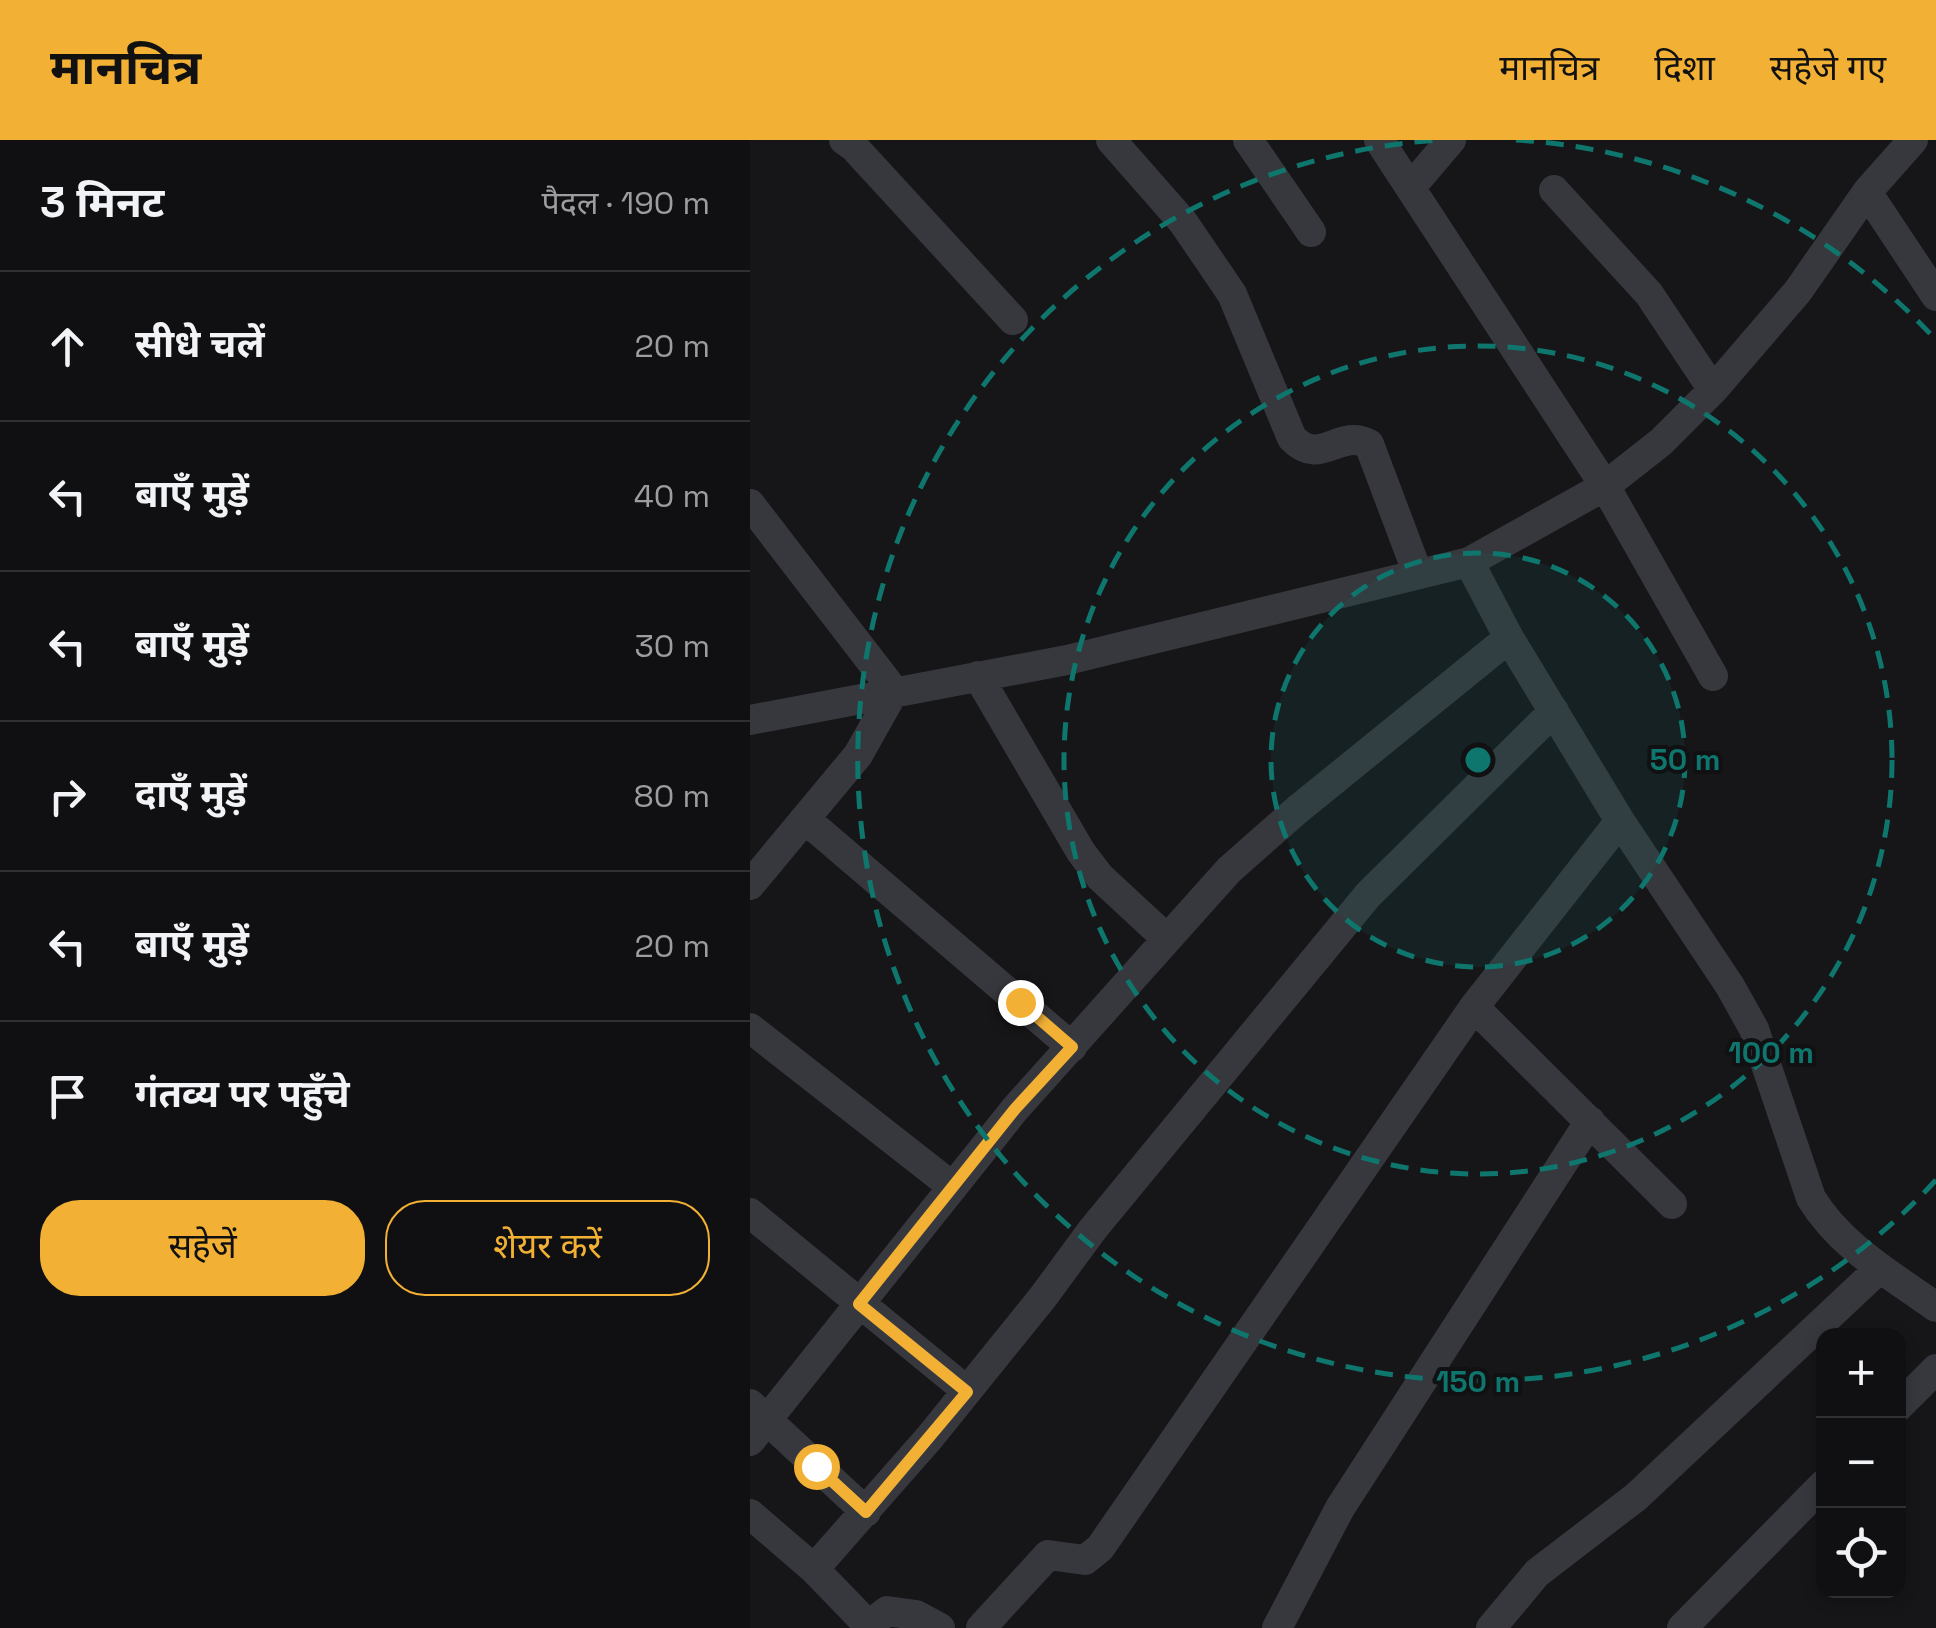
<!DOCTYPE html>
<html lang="hi">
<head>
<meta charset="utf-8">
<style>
	body { margin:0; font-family:"Space Grotesk","Noto Sans Devanagari",sans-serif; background:#19191b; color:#f1f3f6 }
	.controls { position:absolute; right:30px; bottom:30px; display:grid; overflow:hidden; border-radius:20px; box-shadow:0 5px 15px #0003 }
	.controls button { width:90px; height:90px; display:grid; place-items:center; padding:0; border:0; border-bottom:2px solid #303032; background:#101012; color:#f1f3f6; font:50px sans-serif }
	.stop { position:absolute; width:30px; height:30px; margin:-22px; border:8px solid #f2b134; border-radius:50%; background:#fff }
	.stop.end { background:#f2b134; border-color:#fff; box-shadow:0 2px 10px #0008 }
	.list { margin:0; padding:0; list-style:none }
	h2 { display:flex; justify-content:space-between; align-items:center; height:130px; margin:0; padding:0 40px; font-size:42px }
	h2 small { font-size:32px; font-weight:400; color:#9c9d9f }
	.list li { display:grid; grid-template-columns:65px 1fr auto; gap:30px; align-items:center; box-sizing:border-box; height:150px; padding:0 40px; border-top:2px solid #303032 }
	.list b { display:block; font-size:38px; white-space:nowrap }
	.list em { font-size:32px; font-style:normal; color:#9c9d9f }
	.actions { display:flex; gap:20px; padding:30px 40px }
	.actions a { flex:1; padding:22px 0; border:2px solid #f2b134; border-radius:40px; text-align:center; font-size:35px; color:#f2b134 }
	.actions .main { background:#f2b134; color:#111 }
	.icon { flex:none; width:55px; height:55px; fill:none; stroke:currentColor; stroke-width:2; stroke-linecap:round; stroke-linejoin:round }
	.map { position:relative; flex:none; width:1186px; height:1488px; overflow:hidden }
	header { display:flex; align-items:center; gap:60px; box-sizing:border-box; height:140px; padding:0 50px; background:#f2b134; color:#111 }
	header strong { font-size:48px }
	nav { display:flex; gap:55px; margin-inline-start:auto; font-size:35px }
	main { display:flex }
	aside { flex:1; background:#101012 }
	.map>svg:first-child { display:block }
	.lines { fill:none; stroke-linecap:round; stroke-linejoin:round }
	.street { stroke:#37383d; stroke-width:30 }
	.route { stroke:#f2b134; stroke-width:12 }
	.ring { fill:none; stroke:#0f766e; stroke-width:5; stroke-dasharray:18 12 }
	.centre { fill:#0f766e; stroke:#111113; stroke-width:5 }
	.ring-label { font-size:30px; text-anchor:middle; font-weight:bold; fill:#0f766e; stroke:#111113; stroke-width:8; stroke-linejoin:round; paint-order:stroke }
</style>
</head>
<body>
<header>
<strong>मानचित्र</strong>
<nav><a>मानचित्र</a><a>दिशा</a><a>सहेजे गए</a></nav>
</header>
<main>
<aside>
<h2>3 मिनट<small>पैदल · 190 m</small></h2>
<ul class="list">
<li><svg class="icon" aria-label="ahead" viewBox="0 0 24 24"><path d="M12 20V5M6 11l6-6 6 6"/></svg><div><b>सीधे चलें</b></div><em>20 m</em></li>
<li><svg class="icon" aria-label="left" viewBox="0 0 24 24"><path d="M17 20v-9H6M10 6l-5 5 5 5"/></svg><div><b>बाएँ मुड़ें</b></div><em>40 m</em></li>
<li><svg class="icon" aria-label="left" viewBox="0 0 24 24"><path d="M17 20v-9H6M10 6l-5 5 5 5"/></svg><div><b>बाएँ मुड़ें</b></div><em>30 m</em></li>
<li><svg class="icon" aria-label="right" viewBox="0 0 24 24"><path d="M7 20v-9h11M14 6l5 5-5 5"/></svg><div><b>दाएँ मुड़ें</b></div><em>80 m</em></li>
<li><svg class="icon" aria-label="left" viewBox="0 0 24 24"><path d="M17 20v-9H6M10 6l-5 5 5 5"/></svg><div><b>बाएँ मुड़ें</b></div><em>20 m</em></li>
<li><svg class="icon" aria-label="arrive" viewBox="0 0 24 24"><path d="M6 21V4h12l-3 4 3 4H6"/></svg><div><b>गंतव्य पर पहुँचे</b></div></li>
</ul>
<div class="actions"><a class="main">सहेजें</a><a>शेयर करें</a></div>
</aside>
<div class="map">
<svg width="1186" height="1488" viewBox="0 0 1186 1488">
	<rect width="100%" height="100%" fill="#161618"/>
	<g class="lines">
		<path class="street" d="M94,0L104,7L263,180
			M361,0L433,82L482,154L542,298C571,328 588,288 619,304L668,434
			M498,0L561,92
			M629,0L855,346L963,536
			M661,47L701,0
			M804,50L899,154L963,250
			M1117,52L1186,156
			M0,364L144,551
			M719,422L759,498L870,681L980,846L1004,889L1061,1058C1090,1106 1141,1135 1186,1167
			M228,536L331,712L350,737L417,799
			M0,580L317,520L719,422L855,346L911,302L963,250L1048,151L1117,52L1163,0
			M55,679L322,907
			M0,745L108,615L144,551
			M724,867L922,1064
			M0,888L203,1047
			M0,1073L217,1251
			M0,1264L116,1372
			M1148,1267L1186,1229
			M0,1301L265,969L479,730L547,670L759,498
			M0,1374L64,1429L121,1488
			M64,1429L180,1297L293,1157L343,1089L618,755L804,571
			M115,1488L137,1471L166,1475L190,1488
			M231,1488L298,1415L335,1420L350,1408L724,867L870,681
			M527,1488L590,1368L840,981
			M741,1488L787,1433L886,1357L1130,1128
			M932,1488L1074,1344"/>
	</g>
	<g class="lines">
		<path class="route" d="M66,1326L116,1372L217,1252L109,1164L265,969L322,907L270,862"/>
	</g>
	<circle cx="728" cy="620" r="207" fill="#0f766e" fill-opacity=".12"/>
	<g class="ring">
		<circle cx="728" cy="620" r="207"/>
		<circle cx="728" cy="620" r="414"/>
		<path d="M1186 1040A621 621 0 1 1 690 0M766 0A621 621 0 0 1 1186 200"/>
	</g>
	<circle cx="728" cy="620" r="15" class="centre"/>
	<g class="ring-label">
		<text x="935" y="630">50 m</text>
		<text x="1021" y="923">100 m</text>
		<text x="728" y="1252">150 m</text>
	</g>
</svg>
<div class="controls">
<button>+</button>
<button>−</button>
<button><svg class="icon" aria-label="locate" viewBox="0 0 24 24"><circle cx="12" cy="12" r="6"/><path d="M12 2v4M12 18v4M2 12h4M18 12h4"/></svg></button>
</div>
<div class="stop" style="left:66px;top:1326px"></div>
<div class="stop end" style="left:270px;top:862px"></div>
</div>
</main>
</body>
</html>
